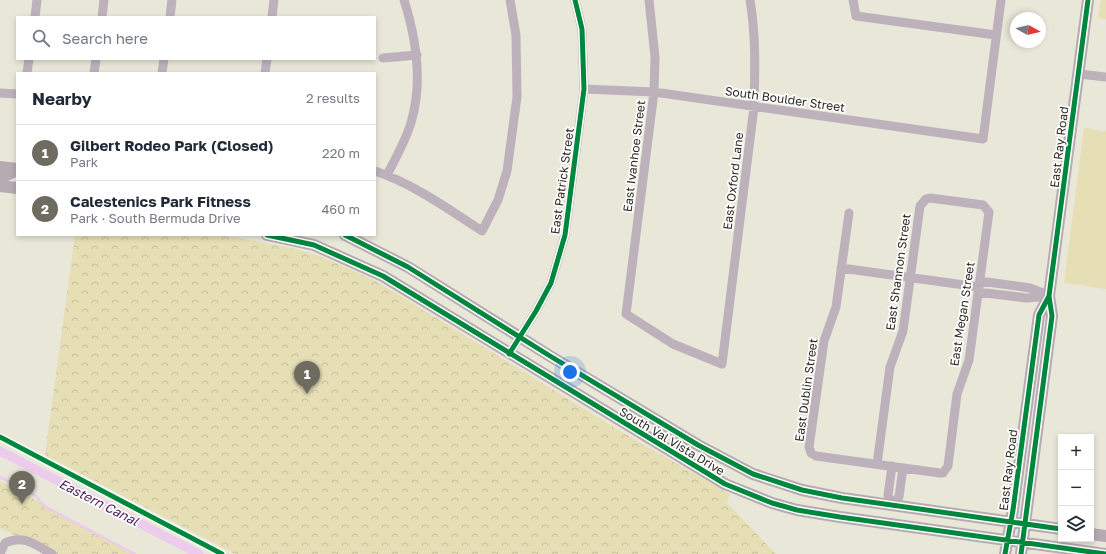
<!DOCTYPE html>
<html lang="en">
<head>
<meta charset="utf-8">
<style>
	body { margin:0; font-family:"Golos Text",sans-serif; background:#f6f6f7; color:#1f2937 }
	.controls { position:absolute; right:12px; bottom:12px; display:grid; overflow:hidden; border-radius:0px; box-shadow:0 2px 6px #0003 }
	.controls button { width:36px; height:36px; display:grid; place-items:center; padding:0; border:0; border-bottom:1px solid #e0e1e3; background:#fff; color:#1f2937; font:20px sans-serif }
	.compass { position:absolute; left:1010px; top:12px; width:36px; height:36px; border-radius:50%; background:#fff; box-shadow:0 2px 6px #0003; rotate:98deg }
	.you { position:absolute; left:570px; top:372px; width:14px; height:14px; margin:-10px; border:3px solid #fff; border-radius:50%; background:#1a73e8; box-shadow:0 0 0 6px #1a73e833 }
	.badge { display:grid; place-items:center; width:26px; height:26px; border-radius:50%; background:#6e6c60; color:#fff; font-size:13px; font-weight:700 }
	.pin { position:absolute; translate:-50% -33px; filter:drop-shadow(0 1px 2px #0008) }
	.pin::after { content:''; position:absolute; top:21px; width:14px; height:12px; background:inherit; clip-path:polygon(0 0,100% 0,50% 100%) }
	.list { margin:0; padding:0; list-style:none }
	h2 { display:flex; justify-content:space-between; align-items:center; height:52px; margin:0; padding:0 16px; font-size:17px }
	h2 small { font-size:13px; font-weight:400; color:#747a83 }
	.list li { display:grid; grid-template-columns:26px 1fr auto; gap:12px; align-items:center; box-sizing:border-box; height:56px; padding:0 16px; border-top:1px solid #e0e1e3 }
	.list b { display:block; font-size:15px; white-space:nowrap }
	.list p { margin:0; font-size:13px; white-space:nowrap; color:#747a83 }
	.list em { font-size:13px; font-style:normal; color:#747a83 }
	.icon { flex:none; width:22px; height:22px; fill:none; stroke:currentColor; stroke-width:2; stroke-linecap:round; stroke-linejoin:round }
	.map { position:relative; flex:none; width:1106px; height:554px; overflow:hidden }
	.search { position:absolute; background:#fff; box-shadow:0 2px 6px #0003; left:16px; top:16px; width:360px; height:44px; display:flex; align-items:center; gap:10px; box-sizing:border-box; padding:0 14px; border-radius:0px; color:#747a83; font-size:15px }
	.panel { position:absolute; background:#fff; box-shadow:0 2px 6px #0003; left:16px; top:72px; width:360px; height:164px; border-radius:0px }
	.map>svg:first-child { display:block }
	.green { fill:#e6deb5 }
	.forest { fill:url(#forest-crowns) }
	.lines { fill:none; stroke-linecap:round; stroke-linejoin:round }
	.stream { stroke:#eccbee; stroke-width:2.5 }
	.canal { stroke:#eccbee; stroke-width:9 }
	.minor { stroke:#bdb2bc; stroke-width:9 }
	.major { stroke:#b6aab3; stroke-width:12 }
	.cycleway-casing { stroke:#fff; stroke-width:8 }
	.cycleway { stroke:#00873e; stroke-width:5 }
	.labels { text-anchor:middle; dominant-baseline:central; stroke-width:3.5; stroke-linejoin:round; paint-order:stroke }
	.street-label { font-size:12px; fill:#2c2a20; stroke:#fff }
	.water-label { font-size:13px; font-style:italic; fill:#4e1859; stroke:#fff }
</style>
</head>
<body>
<div class="map">
<svg width="1106" height="554" viewBox="0 0 1106 554">
	<defs>
		<pattern id="forest-crowns" width="20" height="18" patternUnits="userSpaceOnUse"><rect width="20" height="18" fill="#e6deb5"/><path d="M2 6a3 3 0 1 1 6 0M12 15a3 3 0 1 1 6 0" fill="none" stroke="#c5bf9b"/></pattern>
	</defs>
	<rect width="100%" height="100%" fill="#e9e7d8"/>
	<path class="green" d="M1101,0H1106V19L1098,18Z
		M1084,128L1106,131V289L1064,283Z"/>
	<path class="forest" d="M75,235H222L296,249L322,257L370,278L399,295L625,434L730,494L727,503L776,554H235L45,455Z
		M0,481L136,554H52L0,528Z"/>
	<g class="lines">
		<path class="stream" d="M0,477L36,496L44,506L53,511L135,554"/>
		<path class="canal" d="M0,451L199,554"/>
		<path class="minor" d="M649,0L655,57L654,92L626,314L673,344L722,364L754,107C755,71 756,35 750,0
			M853,0L856,16L996,35
			M35,17L37,0
			M102,17L104,0
			M170,17L172,0
			M272,17L274,0
			M383,58L417,55
			M27,73L29,59
			M94,73L96,59
			M162,73L164,59
			M265,73L267,59
			M1079,74L1106,77
			M584,89L654,92L983,139L1001,0
			M0,93L17,94
			M375,171C414,184 448,209 482,231L498,200L507,171L517,97L516,35L510,0
			M387,175C396,157 407,139 412,119C423,79 416,38 404,0
			M849,213L836,307L824,341L809,447L811,453L816,456L940,473H943L948,466L957,394L969,360L989,212L983,205L930,198L926,199L920,206L903,331L890,367L877,464
			M841,268L979,287
			M980,281L1030,288L1048,295
			M978,292L1027,298L1049,296
			M509,354L536,311L551,283L565,235L584,89L582,29L575,0
			M892,466L888,495L891,505L899,497L903,468
			M0,554L5,543C24,534 35,545 52,554"/>
		<path class="major" d="M0,167L17,169
			M0,175L5,176L17,170
			M0,186L17,188
			M267,235L314,245L383,276L725,484L772,503L797,510L840,517L1106,554
			M345,235L408,267L550,356L698,445L753,474L802,490L842,498L1061,529
			M1091,534L1106,536
			M1005,554L1013,510L1039,315L1049,296
			M1021,554L1052,316L1049,296L1088,0"/>
		<defs>
			<path id="cycleway" d="M267,235L314,245L383,276L725,484L772,503L797,510L840,517L1106,554
				M345,235L408,267L550,356L698,445L753,474L802,490L842,498L1061,529
				M509,354L536,311L551,283L565,235L584,89L582,29L575,0
				M0,437L222,554
				M1005,554L1013,510L1039,315L1049,296
				M1021,554L1052,316L1049,296L1088,0"/>
		</defs>
		<use href="#cycleway" class="cycleway-casing"/>
		<use href="#cycleway" class="cycleway"/>
	</g>
	<g class="labels">
		<g class="street-label">
			<text transform="translate(785 99) rotate(8)">South Boulder Street</text>
			<text transform="translate(1059 147) rotate(-83)">East Ray Road</text>
			<text transform="translate(634 156) rotate(-83)">East Ivanhoe Street</text>
			<text transform="translate(562 181) rotate(-82)">East Patrick Street</text>
			<text transform="translate(733 181) rotate(-83)">East Oxford Lane</text>
			<text transform="translate(898 272) rotate(-82)">East Shannon Street</text>
			<text transform="translate(962 314) rotate(-81)">East Megan Street</text>
			<text transform="translate(806 390) rotate(-82)">East Dublin Street</text>
			<text transform="translate(672 441) rotate(31)">South Val Vista Drive</text>
			<text transform="translate(1008 470) rotate(-83)">East Ray Road</text>
		</g>
		<g class="water-label">
			<text transform="translate(99 502) rotate(27)">Eastern Canal</text>
		</g>
	</g>
</svg>
<div class="controls">
<button>+</button>
<button>−</button>
<button><svg class="icon" aria-label="layers" viewBox="0 0 24 24"><path d="M12 4l9 5-9 5-9-5zM3 14l9 5 9-5"/></svg></button>
</div>
<svg class="compass" viewBox="-18 -18 36 36"><path d="M0-13l5 13h-10z" fill="#e53935"/><path d="M0 13l5-13h-10z" fill="#747a83"/></svg>
<div class="you"></div>
<div class="pin badge" style="left:307px;top:394px">1</div>
<div class="pin badge" style="left:22px;top:504px">2</div>
<div class="search"><svg class="icon" aria-label="search" viewBox="0 0 24 24"><circle cx="10" cy="10" r="6"/><path d="M15 15l6 6"/></svg>Search here</div>
<section class="panel">
<h2>Nearby<small>2 results</small></h2>
<ul class="list">
<li><span class="badge">1</span><div><b>Gilbert Rodeo Park (Closed)</b><p>Park</p></div><em>220 m</em></li>
<li><span class="badge">2</span><div><b>Calestenics Park Fitness</b><p>Park · South Bermuda Drive</p></div><em>460 m</em></li>
</ul>
</section>
</div>
</body>
</html>
